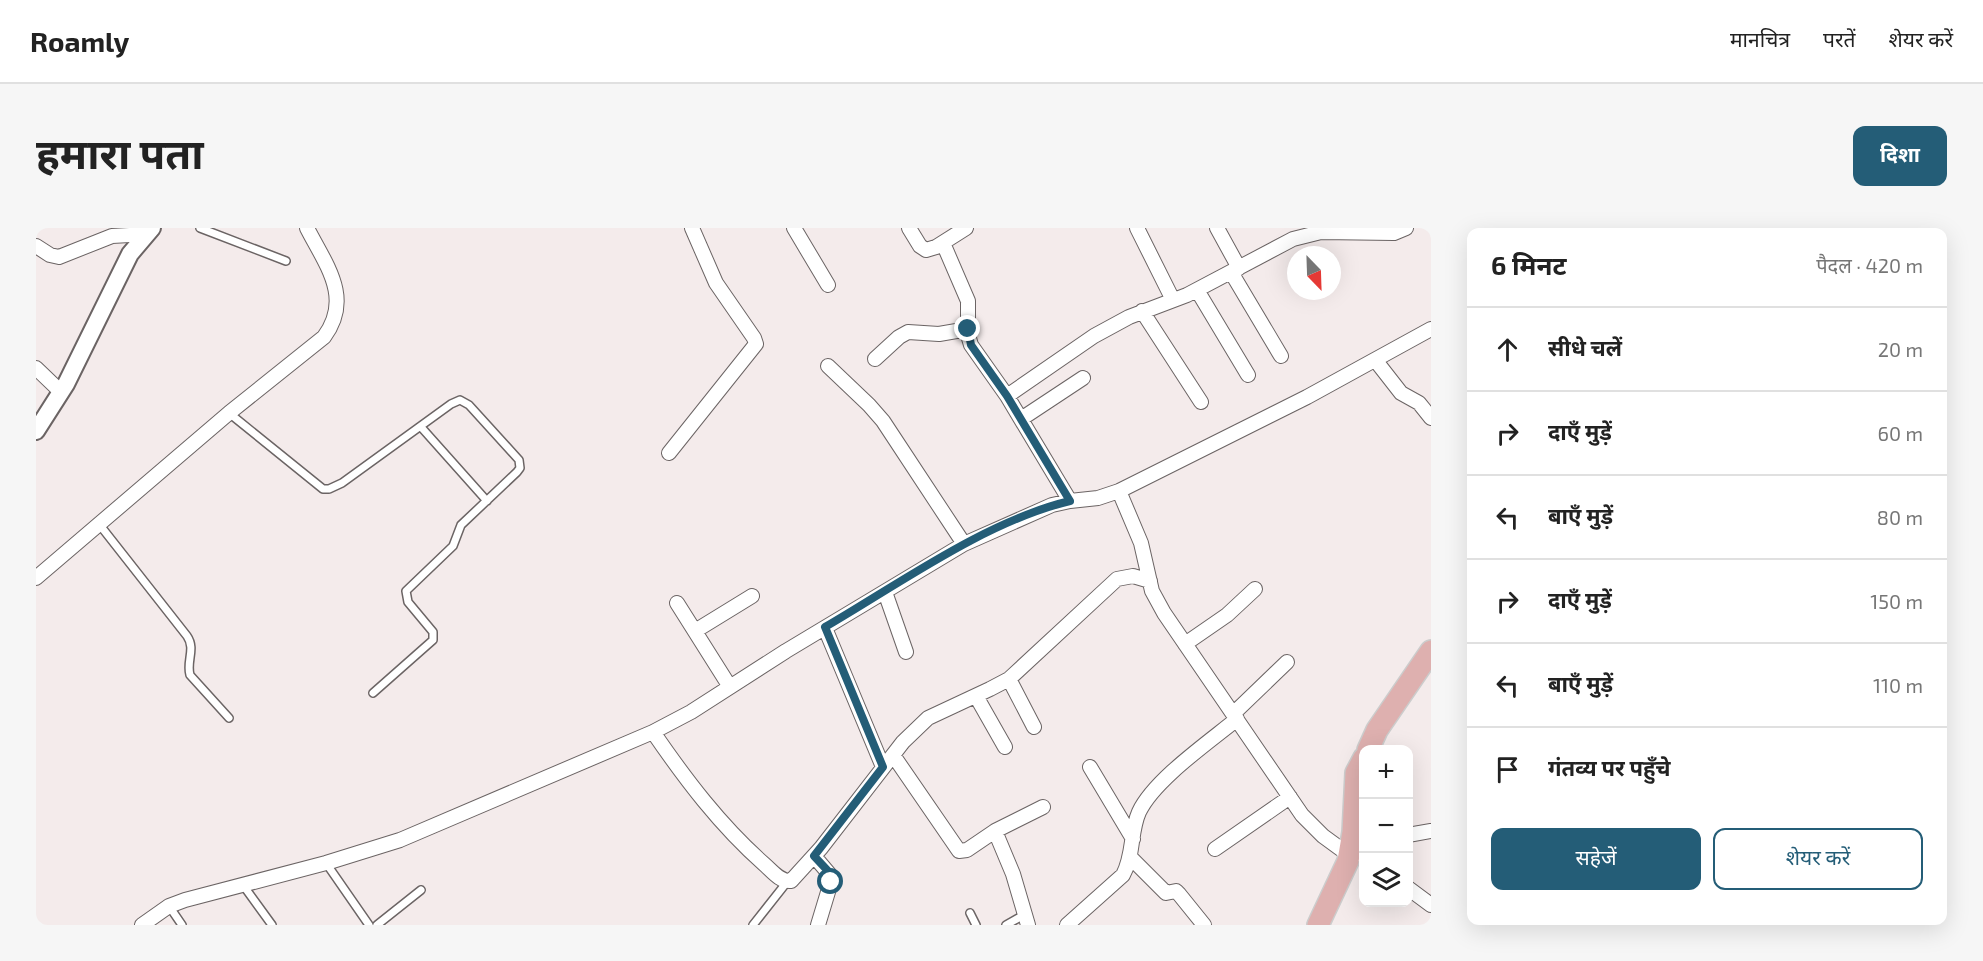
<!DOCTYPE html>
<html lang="hi">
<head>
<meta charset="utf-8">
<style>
	body { margin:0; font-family:"Exo 2","Noto Sans Devanagari",sans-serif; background:#f6f6f6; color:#222 }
	.controls { position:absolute; right:18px; bottom:18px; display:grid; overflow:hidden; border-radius:12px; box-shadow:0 6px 24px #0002 }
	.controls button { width:54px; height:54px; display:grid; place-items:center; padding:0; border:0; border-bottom:2px solid #e0e0e0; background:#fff; color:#222; font:30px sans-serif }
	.compass { position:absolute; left:1251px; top:18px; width:54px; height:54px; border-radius:50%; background:#fff; box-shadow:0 6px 24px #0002; rotate:157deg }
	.stop { position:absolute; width:18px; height:18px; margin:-14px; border:4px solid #245d77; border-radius:50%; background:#fff }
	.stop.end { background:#245d77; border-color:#fff; box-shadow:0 2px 6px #0008 }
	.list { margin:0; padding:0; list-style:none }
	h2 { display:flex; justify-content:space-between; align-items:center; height:78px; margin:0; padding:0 24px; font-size:26px }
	h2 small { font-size:20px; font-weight:400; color:#767676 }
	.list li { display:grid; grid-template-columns:39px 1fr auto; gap:18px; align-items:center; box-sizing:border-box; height:84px; padding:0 24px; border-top:2px solid #e0e0e0 }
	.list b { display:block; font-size:22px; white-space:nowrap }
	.list em { font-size:20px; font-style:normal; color:#767676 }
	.actions { display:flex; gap:12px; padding:18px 24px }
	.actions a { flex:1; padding:14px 0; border:2px solid #245d77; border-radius:12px; text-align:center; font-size:21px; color:#245d77 }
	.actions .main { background:#245d77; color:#fff }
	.icon { flex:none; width:33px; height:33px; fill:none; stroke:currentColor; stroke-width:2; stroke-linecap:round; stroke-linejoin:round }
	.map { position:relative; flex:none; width:1395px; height:697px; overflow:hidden; border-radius:12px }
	header { display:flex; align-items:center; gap:36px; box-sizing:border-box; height:84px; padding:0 30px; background:#fff; border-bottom:2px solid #e0e0e0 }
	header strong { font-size:28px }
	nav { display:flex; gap:33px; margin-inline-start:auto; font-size:21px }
	.intro { display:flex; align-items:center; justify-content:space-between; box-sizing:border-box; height:144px; padding:0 36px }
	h1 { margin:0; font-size:42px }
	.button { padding:15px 27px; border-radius:12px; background:#245d77; color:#fff; font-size:21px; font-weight:700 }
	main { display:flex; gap:36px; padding:0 36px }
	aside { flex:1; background:#fff; border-radius:12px; box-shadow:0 6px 24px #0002 }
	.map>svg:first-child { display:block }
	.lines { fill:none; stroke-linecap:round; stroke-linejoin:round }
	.service-casing { stroke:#6b6464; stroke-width:10 }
	.minor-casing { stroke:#6b6464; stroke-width:16 }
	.tertiary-casing { stroke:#6b6464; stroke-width:20 }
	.primary-casing { stroke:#ccc; stroke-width:24 }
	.service { stroke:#fff; stroke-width:7 }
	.minor { stroke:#fff; stroke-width:14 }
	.tertiary { stroke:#fff; stroke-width:16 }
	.primary { stroke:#deb0af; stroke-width:21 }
	.route { stroke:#245d77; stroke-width:8 }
</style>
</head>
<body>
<header>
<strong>Roamly</strong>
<nav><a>मानचित्र</a><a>परतें</a><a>शेयर करें</a></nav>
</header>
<div class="intro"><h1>हमारा पता</h1><a class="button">दिशा</a></div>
<main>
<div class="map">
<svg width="1395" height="697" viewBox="0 0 1395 697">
	<rect width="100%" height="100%" fill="#f4ebeb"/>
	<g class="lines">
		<defs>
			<path id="service" d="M164,0L250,33
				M193,185L287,261H293L306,255L415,176L424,172L433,177L483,232L484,240L481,244L425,297L417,318L370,363L372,374L397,404V412L337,465
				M385,199L451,273
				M63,296L151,408C160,421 150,433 154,447L193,490
				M290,635L333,697
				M207,657L236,697
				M133,678L146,697
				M934,685L940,697
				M341,697L385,662
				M717,697L751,654
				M970,697L988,687"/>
			<path id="minor" d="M758,0L792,57
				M873,0L884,18L890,22L900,19L930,0
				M1101,0L1137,72
				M1181,0L1203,40
				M907,15L932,73V107L935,117L971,168L1034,273
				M0,18L14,27L23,29L76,8L111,6
				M1195,44L1245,128
				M1161,62L1212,147
				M1106,83L1165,174
				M839,131L863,109L872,104L903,106L932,101
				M1340,133L1365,165L1383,175L1395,190
				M792,138L833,177L847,193L928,316
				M0,140L25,164
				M971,168L1058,108L1093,89L1151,67L1257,11L1285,4L1358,5L1370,0
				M985,191L1047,150
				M633,225L720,116L718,110L680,55L656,0
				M1083,263L1105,315L1116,363L1128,385L1266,587L1287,608L1313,627
				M0,350L193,185L288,109C317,70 290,37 271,0
				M849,364L870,424
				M641,375L694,459
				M789,400L847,539
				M659,403L716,368
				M1149,416L1191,387L1219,361
				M973,451L998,499
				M940,468L969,519
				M1197,486L1251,434
				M617,504C650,552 684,597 728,636C736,643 744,654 755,653L785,620L867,514L892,490L954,461L973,451L1081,351L1097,348L1114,353
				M857,527L923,623L931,622L959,603L1007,579
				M1054,539L1097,611
				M959,603L977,646L992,697
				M1372,607L1395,603
				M1179,621L1254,569
				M1326,627L1328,628
				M778,628L795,648V654L782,697
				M1094,629L1130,665L1140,663L1143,666L1168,697
				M1372,660L1395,677
				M106,697L133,678L149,672L290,635L364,612L617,504L655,484L750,423L928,316L1016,277L1034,273L1062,270L1083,263L1271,169L1395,101
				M1031,697L1087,647C1098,627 1094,604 1103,584C1118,552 1173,514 1201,491"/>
			<path id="tertiary" d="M0,203L30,156L94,26L116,0"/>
			<path id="primary" d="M1332,522L1341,502L1395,423
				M1282,697L1312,633L1317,604L1320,545L1328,530"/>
		</defs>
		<use href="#service" class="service-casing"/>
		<use href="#minor" class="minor-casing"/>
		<use href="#tertiary" class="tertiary-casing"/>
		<use href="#primary" class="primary-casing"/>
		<use href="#service" class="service"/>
		<use href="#minor" class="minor"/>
		<use href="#tertiary" class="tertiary"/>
		<use href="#primary" class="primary"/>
	</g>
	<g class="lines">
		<path class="route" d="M795,654L792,643L778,628L847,539L789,399C863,356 950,293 1034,273L971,168L935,117L932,101"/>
	</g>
</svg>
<div class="controls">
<button>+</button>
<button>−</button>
<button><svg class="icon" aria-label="layers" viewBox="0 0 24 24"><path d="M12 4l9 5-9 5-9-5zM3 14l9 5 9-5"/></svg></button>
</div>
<svg class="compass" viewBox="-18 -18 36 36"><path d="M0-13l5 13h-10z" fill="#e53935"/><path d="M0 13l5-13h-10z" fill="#767676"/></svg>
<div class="stop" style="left:795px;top:654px"></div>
<div class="stop end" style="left:932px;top:101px"></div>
</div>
<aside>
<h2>6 मिनट<small>पैदल · 420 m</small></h2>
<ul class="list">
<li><svg class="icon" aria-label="ahead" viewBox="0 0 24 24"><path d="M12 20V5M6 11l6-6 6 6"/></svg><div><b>सीधे चलें</b></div><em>20 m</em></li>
<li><svg class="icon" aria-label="right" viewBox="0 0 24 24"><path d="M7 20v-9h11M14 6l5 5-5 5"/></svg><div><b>दाएँ मुड़ें</b></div><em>60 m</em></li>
<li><svg class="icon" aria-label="left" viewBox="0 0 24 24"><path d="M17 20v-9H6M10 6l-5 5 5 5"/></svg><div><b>बाएँ मुड़ें</b></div><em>80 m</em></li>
<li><svg class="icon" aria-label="right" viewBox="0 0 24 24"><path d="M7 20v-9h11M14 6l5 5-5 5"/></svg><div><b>दाएँ मुड़ें</b></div><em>150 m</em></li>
<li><svg class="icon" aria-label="left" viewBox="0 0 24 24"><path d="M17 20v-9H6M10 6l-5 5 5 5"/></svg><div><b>बाएँ मुड़ें</b></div><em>110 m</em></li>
<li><svg class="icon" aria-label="arrive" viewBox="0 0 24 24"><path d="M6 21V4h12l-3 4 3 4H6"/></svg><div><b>गंतव्य पर पहुँचे</b></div></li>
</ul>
<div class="actions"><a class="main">सहेजें</a><a>शेयर करें</a></div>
</aside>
</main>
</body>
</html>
